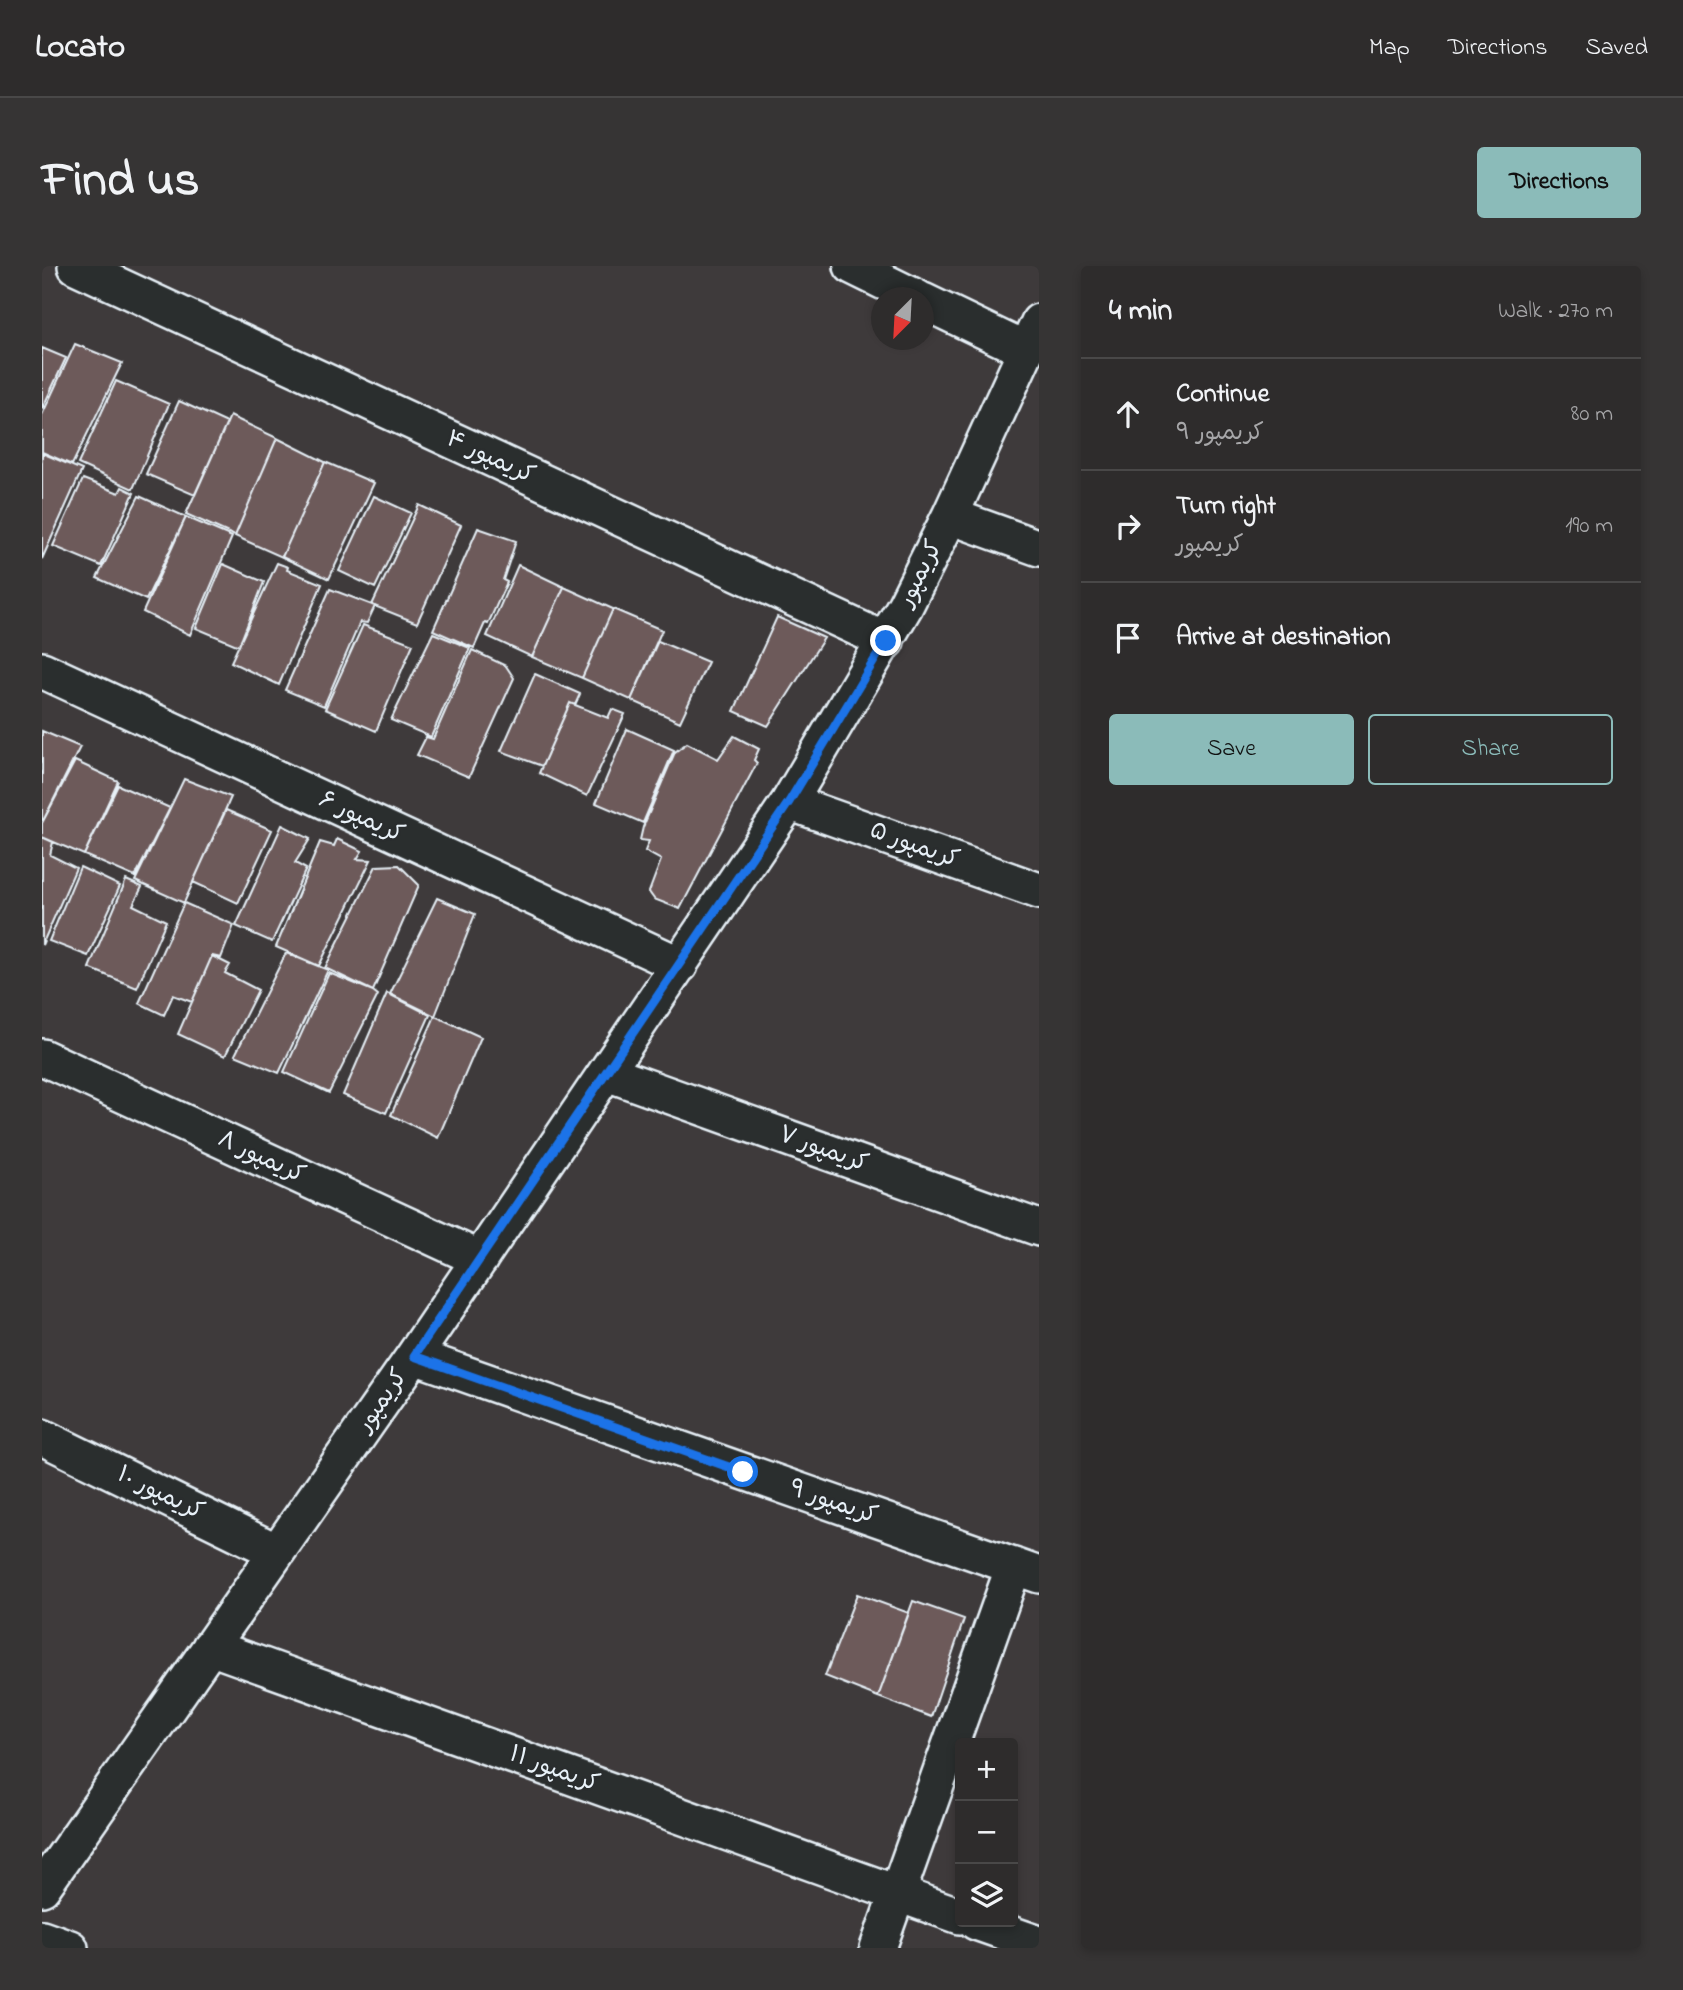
<!DOCTYPE html>
<html lang="en">
<head>
<meta charset="utf-8">
<style>
	body { margin:0; font-family:"Indie Flower","Playpen Sans Arabic",sans-serif; background:#363434; color:#f1f3f6 }
	.controls { position:absolute; right:21px; bottom:21px; display:grid; overflow:hidden; border-radius:7px; box-shadow:0 4px 10px #0003 }
	.controls button { width:63px; height:63px; display:grid; place-items:center; padding:0; border:0; border-bottom:2px solid #494848; background:#2e2c2c; color:#f1f3f6; font:35px sans-serif }
	.compass { position:absolute; left:829px; top:21px; width:63px; height:63px; border-radius:50%; background:#2e2c2c; box-shadow:0 4px 10px #0003; rotate:204deg }
	.stop { position:absolute; width:21px; height:21px; margin:-16px; border:5px solid #1a73e8; border-radius:50%; background:#fff }
	.stop.end { background:#1a73e8; border-color:#fff; box-shadow:0 2px 7px #0008 }
	.list { margin:0; padding:0; list-style:none }
	h2 { display:flex; justify-content:space-between; align-items:center; height:91px; margin:0; padding:0 28px; font-size:30px }
	h2 small { font-size:23px; font-weight:400; color:#a7a7a9 }
	.list li { display:grid; grid-template-columns:46px 1fr auto; gap:21px; align-items:center; box-sizing:border-box; height:112px; padding:0 28px; border-top:2px solid #494848 }
	.list b { display:block; font-size:26px; white-space:nowrap }
	.list p { margin:0; font-size:23px; white-space:nowrap; color:#a7a7a9 }
	.list em { font-size:23px; font-style:normal; color:#a7a7a9 }
	.actions { display:flex; gap:14px; padding:21px 28px }
	.actions a { flex:1; padding:16px 0; border:2px solid #8bbbb9; border-radius:7px; text-align:center; font-size:24px; color:#8bbbb9 }
	.actions .main { background:#8bbbb9; color:#111 }
	.icon { flex:none; width:38px; height:38px; fill:none; stroke:currentColor; stroke-width:2; stroke-linecap:round; stroke-linejoin:round }
	.map { position:relative; flex:none; width:997px; height:1682px; overflow:hidden; border-radius:7px }
	header { display:flex; align-items:center; gap:42px; box-sizing:border-box; height:98px; padding:0 35px; background:#2e2c2c; border-bottom:2px solid #494848 }
	header strong { font-size:33px }
	nav { display:flex; gap:38px; margin-inline-start:auto; font-size:24px }
	.intro { display:flex; align-items:center; justify-content:space-between; box-sizing:border-box; height:168px; padding:0 42px }
	h1 { margin:0; font-size:49px }
	.button { padding:18px 32px; border-radius:7px; background:#8bbbb9; color:#111; font-size:24px; font-weight:700 }
	main { display:flex; gap:42px; padding:0 42px }
	aside { flex:1; background:#2e2c2c; border-radius:7px; box-shadow:0 4px 10px #0003 }
	.map>svg:first-child { display:block }
	.building { fill:#6d5a5a; stroke:#e8f1f8; stroke-width:2 }
	.lines { fill:none; stroke-linecap:round; stroke-linejoin:round }
	.minor-casing { stroke:#e8f1f8; stroke-width:40 }
	.minor { stroke:#2a2d2e; stroke-width:35 }
	.route { stroke:#1a73e8; stroke-width:9 }
	.labels { text-anchor:middle; dominant-baseline:central; stroke-width:5; stroke-linejoin:round; paint-order:stroke }
	.street-label { font-size:24px; fill:#e8f1f8; stroke:#2a2d2e }
</style>
</head>
<body>
<header>
<strong>Locato</strong>
<nav><a>Map</a><a>Directions</a><a>Saved</a></nav>
</header>
<div class="intro"><h1>Find us</h1><a class="button">Directions</a></div>
<main>
<div class="map">
<svg width="997" height="1682" viewBox="0 0 997 1682">
	<rect width="100%" height="100%" fill="#3e3a3b"/>
	<filter id="ink" filterUnits="userSpaceOnUse"><feTurbulence type="fractalNoise" baseFrequency=".0143" numOctaves="2"/><feDisplacementMap in="SourceGraphic" scale="14" xChannelSelector="R" yChannelSelector="G"/><feConvolveMatrix kernelMatrix="1 2 1 2 8 2 1 2 1" color-interpolation-filters="sRGB"/></filter>
	<g filter="url(#ink)">
		<path class="building" d="M33,78L80,97L30,199L0,186V149Z
			M0,82L24,92L0,143Z
			M74,115L127,138L91,223L36,198Z
			M137,135L185,157L153,229L104,208Z
			M188,150L235,172L193,270L144,248Z
			M235,172L283,196L240,291L193,270Z
			M0,187L40,204L0,293Z
			M283,196L332,217L287,313L240,291Z
			M41,213L77,227L80,221L92,227L59,300L11,280Z
			M97,230L144,251L104,334L55,312Z
			M332,230L369,247L333,322L297,305Z
			M377,239L419,259L375,357L330,339Z
			M144,251L190,271L148,369L101,346Z
			M436,262L474,275L461,314L465,316L446,358L443,357L432,382L391,364Z
			M235,297L246,301L245,304L280,318L237,419L189,396Z
			M181,298L222,316L197,380L154,362Z
			M476,299L522,321L490,391L445,370Z
			M522,321L571,343L540,412L490,391Z
			M288,323L333,340L325,357L318,356L282,440L243,424Z
			M571,343L620,364L589,434L540,412Z
			M735,351L782,372L726,460L692,445Z
			M321,359L371,378L334,465L283,443Z
			M391,367L428,382L389,471L349,454Z
			M616,375L666,396L638,456L589,434Z
			M430,384L464,400L472,412L427,511L375,489L384,471L391,473Z
			M493,408L538,428L533,439L528,437L500,500L459,485Z
			M528,437L566,452L570,443L583,448L545,530L497,507Z
			M585,463L632,484L601,557L554,537Z
			M0,465L38,481L1,555L0,554Z
			M692,470L717,483L712,494L715,497L638,643L612,633L607,626L619,594L603,585L607,575L598,574L601,561L633,486L645,477L676,493Z
			M33,495L76,515L42,589L0,571V557Z
			M142,513L189,531L142,637L93,615Z
			M76,519L128,542L93,611L42,589Z
			M184,544L230,564L196,637L151,616Z
			M240,559L268,573L253,597L264,603L230,676L194,660Z
			M0,571L11,576L8,589L34,602L0,679Z
			M295,573L320,585L315,593L329,594L277,700L234,681L278,576L292,580Z
			M357,599L377,619L331,725L283,702L334,600Z
			M38,601L78,620L46,690L7,675Z
			M84,614L100,621L91,639L124,655L95,722L47,702Z
			M395,632L433,648L393,750L348,728Z
			M142,637L192,659L179,692L170,690L150,736L131,729L122,749L97,737Z
			M244,687L286,704L237,807L193,789Z
			M170,690L188,699L183,707L216,724L183,790L136,768Z
			M287,707L331,725L336,729L287,827L242,806Z
			M345,727L388,749L344,847L301,829Z
			M393,750L439,771L396,872L349,849Z
			M815,1328L867,1347L836,1431L783,1410Z
			M871,1335L922,1353L889,1451L836,1431Z"/>
		<g class="lines">
			<defs>
				<path id="minor" d="M34,0L844,375
					M810,0L875,32
					M881,35L983,84
					M908,250L997,282
					M0,404L638,699
					M747,536L997,625
					M0,791L438,993
					M565,807L997,962
					M372,1090L997,1309
					M0,1171L235,1286
					M168,1381L918,1650
					M0,1622L372,1090L747,536L863,340L908,250L997,56
					M934,1656L997,1678
					M0,1672L28,1682
					M836,1682L972,1300"/>
			</defs>
			<use href="#minor" class="minor-casing"/>
			<use href="#minor" class="minor"/>
		</g>
	</g>
	<g class="lines" filter="url(#ink)">
		<path class="route" d="M701,1206L372,1090L747,536L844,375"/>
	</g>
	<g class="labels">
		<g class="street-label">
			<text transform="translate(448 192) rotate(25)">کریمپور ۴</text>
			<text transform="translate(879 308) rotate(-63)">کریمپور</text>
			<text transform="translate(319 552) rotate(25)">کریمپور ۶</text>
			<text transform="translate(872 580) rotate(20)">کریمپور ۵</text>
			<text transform="translate(781 884) rotate(20)">کریمپور ۷</text>
			<text transform="translate(219 892) rotate(25)">کریمپور ۸</text>
			<text transform="translate(341 1135) rotate(-55)">کریمپور</text>
			<text transform="translate(118 1228) rotate(26)">کریمپور ۱۰</text>
			<text transform="translate(791 1237) rotate(19)">کریمپور ۹</text>
			<text transform="translate(512 1504) rotate(20)">کریمپور ۱۱</text>
		</g>
	</g>
</svg>
<div class="controls">
<button>+</button>
<button>−</button>
<button><svg class="icon" aria-label="layers" viewBox="0 0 24 24"><path d="M12 4l9 5-9 5-9-5zM3 14l9 5 9-5"/></svg></button>
</div>
<svg class="compass" viewBox="-18 -18 36 36"><path d="M0-13l5 13h-10z" fill="#e53935"/><path d="M0 13l5-13h-10z" fill="#a7a7a9"/></svg>
<div class="stop" style="left:701px;top:1206px"></div>
<div class="stop end" style="left:844px;top:375px"></div>
</div>
<aside>
<h2>4 min<small>Walk · 270 m</small></h2>
<ul class="list">
<li><svg class="icon" aria-label="ahead" viewBox="0 0 24 24"><path d="M12 20V5M6 11l6-6 6 6"/></svg><div><b>Continue</b><p>کریمپور ۹</p></div><em>80 m</em></li>
<li><svg class="icon" aria-label="right" viewBox="0 0 24 24"><path d="M7 20v-9h11M14 6l5 5-5 5"/></svg><div><b>Turn right</b><p>کریمپور</p></div><em>190 m</em></li>
<li><svg class="icon" aria-label="arrive" viewBox="0 0 24 24"><path d="M6 21V4h12l-3 4 3 4H6"/></svg><div><b>Arrive at destination</b></div></li>
</ul>
<div class="actions"><a class="main">Save</a><a>Share</a></div>
</aside>
</main>
</body>
</html>
